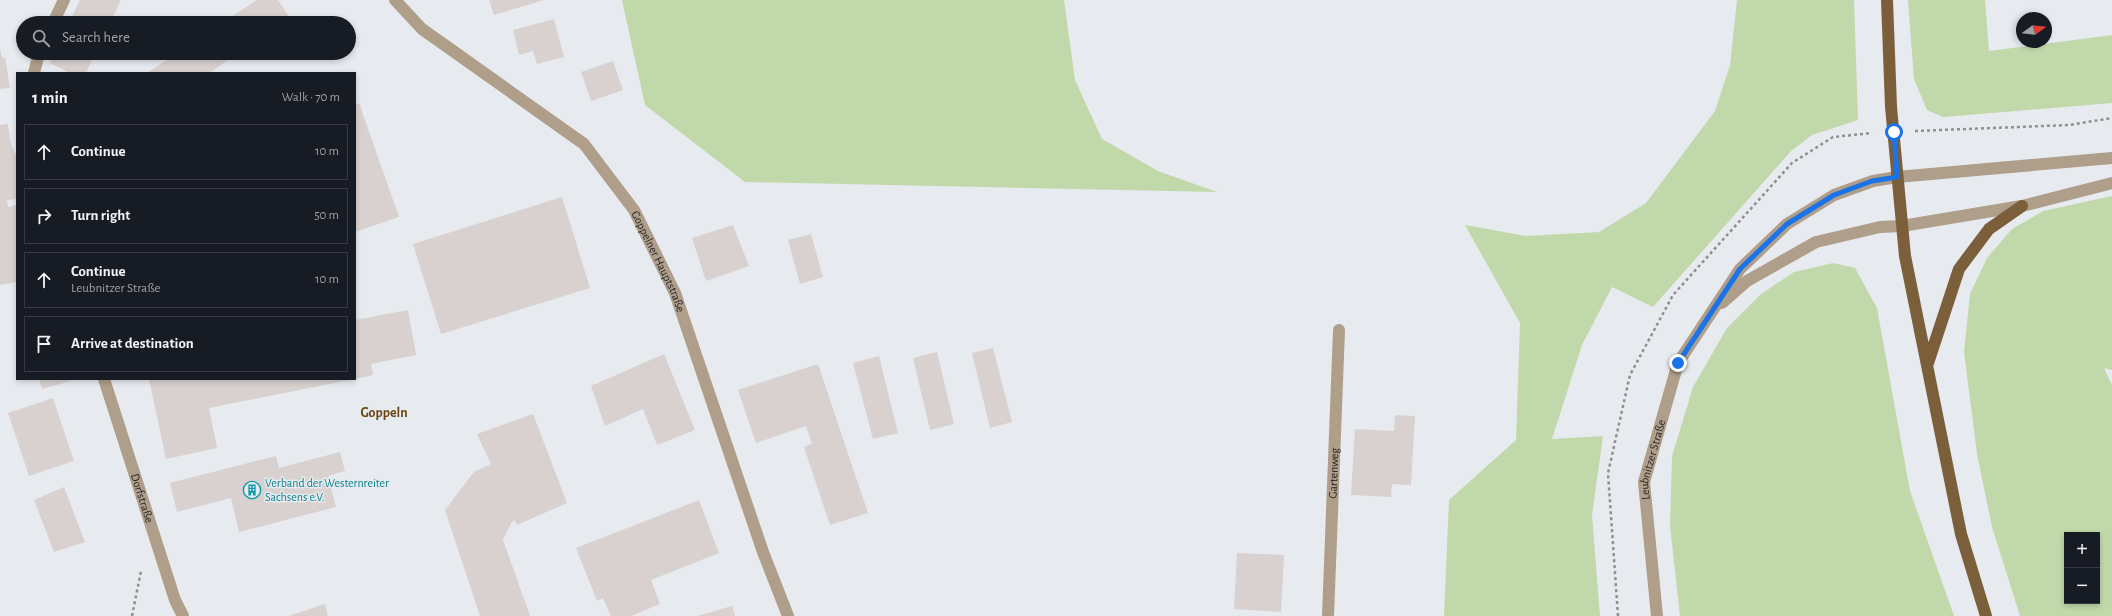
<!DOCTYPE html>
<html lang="en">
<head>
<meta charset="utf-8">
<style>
	body { margin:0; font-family:"Alegreya Sans",sans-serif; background:#242831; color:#f1f3f6 }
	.controls { position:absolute; right:12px; bottom:12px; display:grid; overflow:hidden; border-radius:0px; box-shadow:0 2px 6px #0003 }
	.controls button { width:36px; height:36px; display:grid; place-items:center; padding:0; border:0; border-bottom:1px solid #363941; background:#171b24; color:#f1f3f6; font:20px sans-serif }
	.compass { position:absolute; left:2016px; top:12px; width:36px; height:36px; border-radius:50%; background:#171b24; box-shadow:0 2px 6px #0003; rotate:75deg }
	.stop { position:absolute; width:12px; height:12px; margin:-9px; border:3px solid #1a73e8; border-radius:50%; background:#fff }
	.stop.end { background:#1a73e8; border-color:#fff; box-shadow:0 1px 4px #0008 }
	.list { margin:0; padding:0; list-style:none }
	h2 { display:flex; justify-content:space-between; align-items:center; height:52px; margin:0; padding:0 16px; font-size:17px }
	h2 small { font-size:13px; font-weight:400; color:#9ea1a6 }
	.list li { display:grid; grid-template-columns:26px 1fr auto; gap:12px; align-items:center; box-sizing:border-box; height:56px; margin:0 8px 8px; padding:0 8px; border:1px solid #363941; border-radius:0px }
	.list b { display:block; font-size:15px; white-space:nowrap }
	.list p { margin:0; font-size:13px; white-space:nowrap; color:#9ea1a6 }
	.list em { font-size:13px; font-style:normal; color:#9ea1a6 }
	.icon { flex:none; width:22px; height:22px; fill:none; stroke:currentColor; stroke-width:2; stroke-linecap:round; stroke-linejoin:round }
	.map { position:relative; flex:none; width:2112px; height:616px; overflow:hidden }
	.search { position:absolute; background:#171b24; box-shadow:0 2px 6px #0003; left:16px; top:16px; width:340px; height:44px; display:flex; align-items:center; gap:10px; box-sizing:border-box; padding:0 14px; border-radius:22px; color:#9ea1a6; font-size:15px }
	.panel { position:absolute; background:#171b24; box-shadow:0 2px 6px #0003; left:16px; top:72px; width:340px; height:308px; border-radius:0px }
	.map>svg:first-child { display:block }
	.green { fill:#c1d9aa; fill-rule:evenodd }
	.building { fill:#d8d1d0 }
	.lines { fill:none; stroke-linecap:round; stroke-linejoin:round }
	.path { stroke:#8d8f93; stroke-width:2.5; stroke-dasharray:3 3; stroke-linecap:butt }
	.minor { stroke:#ae9e8a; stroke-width:12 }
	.major { stroke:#7b5f3a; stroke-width:12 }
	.route { stroke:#1a73e8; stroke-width:5 }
	.labels { text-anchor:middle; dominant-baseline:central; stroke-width:3; stroke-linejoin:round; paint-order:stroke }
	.street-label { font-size:12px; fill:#262729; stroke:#e7eaef }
	.culture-label { font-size:12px; fill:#0d838f; stroke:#e7eaef; text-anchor:start }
	.quarter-label { font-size:14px; font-weight:bold; fill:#6b4a16; stroke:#e7eaef }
</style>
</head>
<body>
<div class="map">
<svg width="2112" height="616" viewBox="0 0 2112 616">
	<rect width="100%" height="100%" fill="#e7eaef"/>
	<path class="green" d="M622,0H1064L1075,80L1102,139L1158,171L1217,192L745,182L645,105Z
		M1737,0H1854L1858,120L1812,135L1791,151L1653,307L1612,287L1582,345L1552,439L1603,436L1592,515L1600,616H1444L1449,500L1516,440L1520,323L1465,225L1526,236L1599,232L1646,203L1715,111L1730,65Z
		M1908,0H1985L1989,51L2112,35V103L1943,117L1927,110L1914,79Z
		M2112,196V370L2104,368L2112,385V616H2020L1992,527L1977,454L1964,352L1970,294L1987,258L2012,229L2043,211ZM2067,535H2097V601H2067Z
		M1833,263L1855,268L1877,308L1910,491L1954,616H1680L1670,526L1672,456L1693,387L1727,328L1761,294L1794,272Z"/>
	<path class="building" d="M80,0H121L110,23H69Z
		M257,0H278L290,18L283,23H222Z
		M489,0H544L494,15Z
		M554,19L564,57L537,64L533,51L519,55L513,30Z
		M0,49L2,58L5,57L10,88L0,89Z
		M54,53H95L86,73H70L50,63Z
		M177,53H238L209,73H147Z
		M613,61L623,90L591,101L581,72Z
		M359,103L399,217L355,232V105Z
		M8,124L11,144L17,158V199L7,200L8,207L17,205V282L0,285V125Z
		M562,197L590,288L441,334L413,244Z
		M733,225L749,266L706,281L692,238Z
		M811,234L823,277L800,284L788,240Z
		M408,310L416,355L371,364L373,375L355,379V320Z
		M993,348L1012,422L990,428L972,353Z
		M937,352L954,424L930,430L913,358Z
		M664,354L695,430L657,445L643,409L605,426L591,386Z
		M879,356L898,433L873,439L853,363Z
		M818,364L868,513L830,525L804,447L812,444L806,426L756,443L738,390Z
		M39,379H70L71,381L42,389Z
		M149,379H349V380L209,408L217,448L166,459Z
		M53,398L74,461L29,476L8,413Z
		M533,414L567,503L517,525L515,520L511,523L503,540L530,616H480L445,510L474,472L491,464L477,434Z
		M1395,415L1415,416L1411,485L1392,484L1391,497L1351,495L1355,429L1394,431Z
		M340,452L345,471L328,476L336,507L239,532L231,498L177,512L170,483L276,456L279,468Z
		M64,487L85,542L54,552L34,500Z
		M699,500L719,553L651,580L660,604L631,616H611L603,598L597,601L576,548Z
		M1237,553L1284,555L1281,612L1234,609Z
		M325,604L328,616H289Z
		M732,606L735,616H697Z"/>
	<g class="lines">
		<path class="path" d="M1915,131L2069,125L2112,118
			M132,616L141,571
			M1618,616L1608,473L1630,375L1673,295L1792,163L1833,137L1872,133"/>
		<g class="minor">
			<path id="s1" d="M395,0L422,29L584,144L634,210L675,293L763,552L788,616"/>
			<path d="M53,23L64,0"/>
			<path d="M34,73L39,53"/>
			<path d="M1722,303L1747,281L1816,242L1880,227L1902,226L2022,206L2112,183"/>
			<path id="s2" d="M104,379L175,600L183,616"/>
			<path id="s3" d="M1328,616L1339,330"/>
			<path id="s4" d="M1657,616L1644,482L1678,363L1740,269L1787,224L1834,195L1873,181L1897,177L2112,158"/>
		</g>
		<path class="major" d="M1887,0L1891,107L1905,256L1961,534L1986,616
			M1928,363L1959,269L1989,229L2022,206"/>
	</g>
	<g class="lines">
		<path class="route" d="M1678,363L1740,269L1787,224L1834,195L1872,181L1897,177L1894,132"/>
	</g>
	<defs>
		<symbol id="building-ring" viewBox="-11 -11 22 22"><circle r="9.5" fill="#e7eaef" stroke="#0f9aa8" stroke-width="1.5"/><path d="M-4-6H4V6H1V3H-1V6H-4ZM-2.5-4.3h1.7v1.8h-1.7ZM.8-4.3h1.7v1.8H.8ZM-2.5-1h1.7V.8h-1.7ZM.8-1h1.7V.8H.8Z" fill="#0f9aa8"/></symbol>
	</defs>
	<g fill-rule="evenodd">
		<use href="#building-ring" x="242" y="480" width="20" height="20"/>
	</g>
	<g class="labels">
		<g class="street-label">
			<text stroke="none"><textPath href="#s1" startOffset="378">Goppelner Hauptstraße</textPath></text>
			<text stroke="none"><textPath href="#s4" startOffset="158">Leubnitzer Straße</textPath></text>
			<text stroke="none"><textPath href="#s3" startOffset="143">Gartenweg</textPath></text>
			<text stroke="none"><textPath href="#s2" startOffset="125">Dorfstraße</textPath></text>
		</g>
		<g class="culture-label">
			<text x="265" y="483">Verband der Westernreiter<tspan x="265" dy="14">Sachsens e.V.</tspan></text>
		</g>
		<g class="quarter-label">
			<text x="384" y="413">Goppeln</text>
		</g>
	</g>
</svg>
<div class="controls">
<button>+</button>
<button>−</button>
</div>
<svg class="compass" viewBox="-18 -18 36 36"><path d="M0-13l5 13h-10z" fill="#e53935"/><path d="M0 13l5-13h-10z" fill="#9ea1a6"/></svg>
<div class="stop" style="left:1894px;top:132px"></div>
<div class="stop end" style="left:1678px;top:363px"></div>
<div class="search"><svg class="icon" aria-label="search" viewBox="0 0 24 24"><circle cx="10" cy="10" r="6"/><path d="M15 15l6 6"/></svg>Search here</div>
<section class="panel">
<h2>1 min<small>Walk · 70 m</small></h2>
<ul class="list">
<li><svg class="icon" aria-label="ahead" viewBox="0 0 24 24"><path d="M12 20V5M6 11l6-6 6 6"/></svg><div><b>Continue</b></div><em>10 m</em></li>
<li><svg class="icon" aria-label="right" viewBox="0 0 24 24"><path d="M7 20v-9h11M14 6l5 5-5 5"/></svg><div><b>Turn right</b></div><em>50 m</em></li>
<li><svg class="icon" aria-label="ahead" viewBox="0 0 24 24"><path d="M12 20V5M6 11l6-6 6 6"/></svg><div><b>Continue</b><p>Leubnitzer Straße</p></div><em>10 m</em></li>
<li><svg class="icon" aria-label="arrive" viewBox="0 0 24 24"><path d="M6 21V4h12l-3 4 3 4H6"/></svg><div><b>Arrive at destination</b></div></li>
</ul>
</section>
</div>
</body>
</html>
